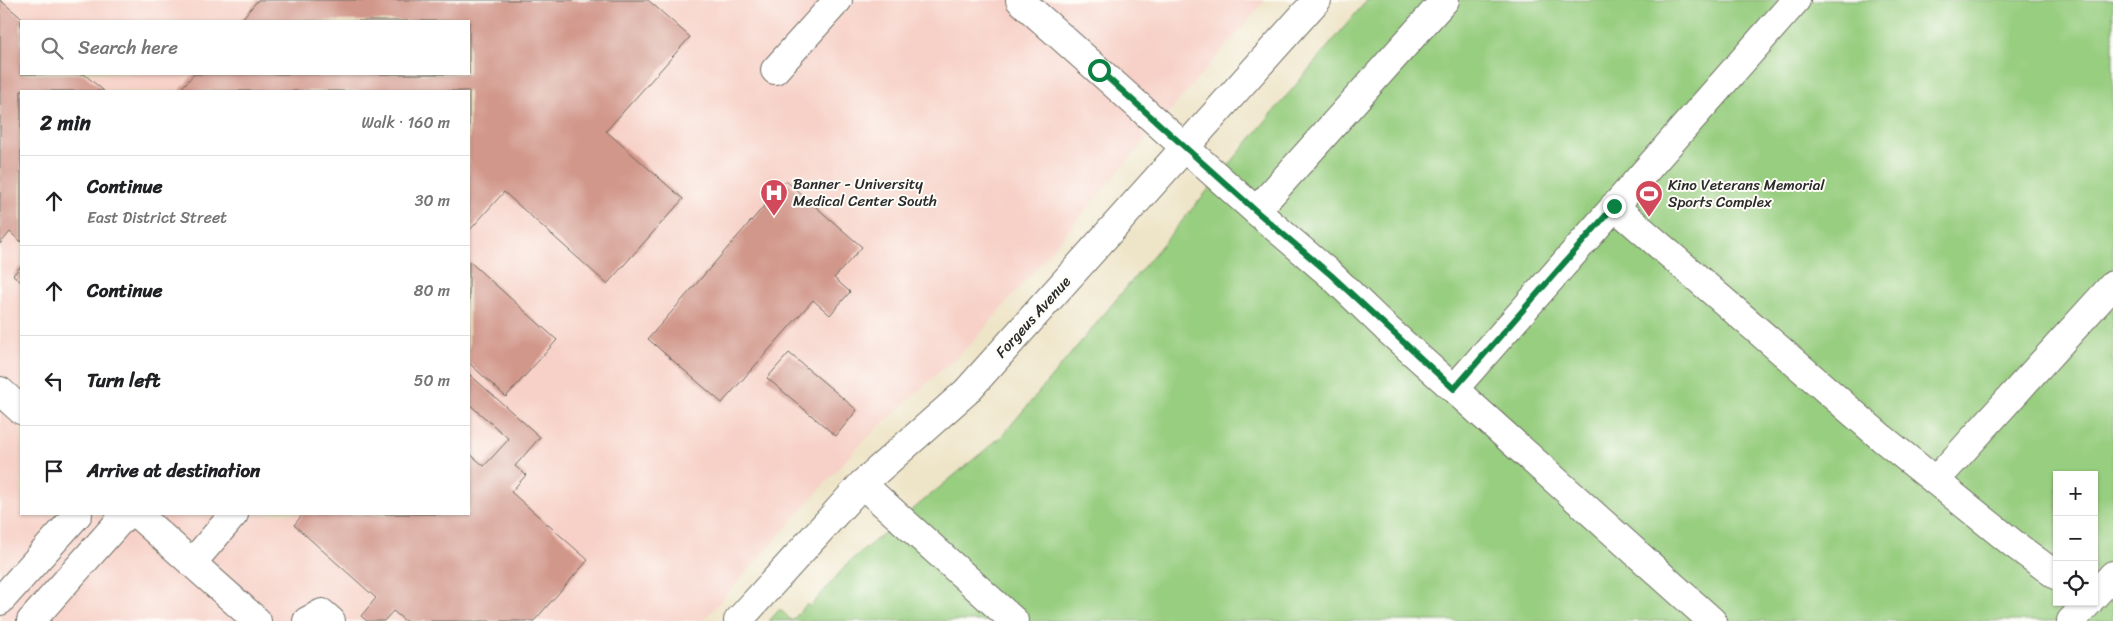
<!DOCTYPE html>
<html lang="en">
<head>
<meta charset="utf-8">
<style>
	body { margin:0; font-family:Sriracha,sans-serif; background:#f2f2f2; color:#202124 }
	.controls { position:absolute; right:15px; bottom:15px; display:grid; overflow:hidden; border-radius:0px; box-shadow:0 1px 4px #0004 }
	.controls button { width:45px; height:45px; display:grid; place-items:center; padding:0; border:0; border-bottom:1px solid #e0e0e0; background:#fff; color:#202124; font:25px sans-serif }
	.stop { position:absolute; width:15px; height:15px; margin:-11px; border:4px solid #0b8043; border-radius:50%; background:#fff }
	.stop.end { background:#0b8043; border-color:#fff; box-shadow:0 1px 5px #0008 }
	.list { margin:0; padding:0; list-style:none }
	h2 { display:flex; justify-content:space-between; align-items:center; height:65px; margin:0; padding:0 20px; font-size:21px }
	h2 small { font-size:16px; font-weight:400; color:#757577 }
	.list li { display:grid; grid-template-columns:32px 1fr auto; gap:15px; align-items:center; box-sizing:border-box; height:90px; padding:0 20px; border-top:1px solid #e0e0e0 }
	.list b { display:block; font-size:19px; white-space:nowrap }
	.list p { margin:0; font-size:16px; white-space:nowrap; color:#757577 }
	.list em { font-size:16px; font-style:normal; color:#757577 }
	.icon { flex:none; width:28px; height:28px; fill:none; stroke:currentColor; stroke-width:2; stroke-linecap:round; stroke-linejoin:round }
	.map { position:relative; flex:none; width:2113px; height:621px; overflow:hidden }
	.search { position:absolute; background:#fff; box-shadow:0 1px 4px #0004; left:20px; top:20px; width:450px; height:55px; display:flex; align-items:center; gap:12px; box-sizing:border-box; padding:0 18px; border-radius:0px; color:#757577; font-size:19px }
	.panel { position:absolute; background:#fff; box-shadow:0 1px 4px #0004; left:20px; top:90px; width:450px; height:425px; border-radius:0px }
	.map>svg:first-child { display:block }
	.built { fill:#f7d1c8; fill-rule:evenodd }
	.green { fill:#98ce80; stroke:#627c56; fill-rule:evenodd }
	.building { fill:#d2978b }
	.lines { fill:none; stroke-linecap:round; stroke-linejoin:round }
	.minor-casing { stroke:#6f6c62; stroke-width:30 }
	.minor { stroke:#fff; stroke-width:28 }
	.route { stroke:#0b8043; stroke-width:6 }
	.labels { text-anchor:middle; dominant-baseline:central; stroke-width:4; stroke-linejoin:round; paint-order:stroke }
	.poi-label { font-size:15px; fill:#2b2b2b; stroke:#fdfcf7; text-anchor:start }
	.street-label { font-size:15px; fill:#2b2b2b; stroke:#fdfcf7 }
</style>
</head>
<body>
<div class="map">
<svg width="2113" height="621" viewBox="0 0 2113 621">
	<rect width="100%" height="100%" fill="#fdfcf7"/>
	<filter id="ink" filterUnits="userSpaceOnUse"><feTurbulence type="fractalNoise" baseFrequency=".02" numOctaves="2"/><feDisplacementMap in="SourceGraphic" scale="10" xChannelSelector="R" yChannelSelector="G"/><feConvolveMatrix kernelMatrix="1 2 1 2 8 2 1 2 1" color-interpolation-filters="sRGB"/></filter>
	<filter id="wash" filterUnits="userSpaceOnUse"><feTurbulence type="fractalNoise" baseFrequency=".0096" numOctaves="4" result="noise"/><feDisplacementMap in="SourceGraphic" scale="20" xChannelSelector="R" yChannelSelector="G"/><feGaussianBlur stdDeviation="1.12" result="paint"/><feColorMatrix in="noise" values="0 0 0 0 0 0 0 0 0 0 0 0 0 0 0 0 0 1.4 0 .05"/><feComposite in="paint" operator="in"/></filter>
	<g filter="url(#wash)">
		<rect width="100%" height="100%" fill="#eee4c7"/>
		<path class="built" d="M0,0H1265L973,342L860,444L703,621H0ZM21,21H469V74H21ZM21,91H469V514H21Z"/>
		<path class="green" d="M1367,0H2113V621H769L780,609L792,621L807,604L810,607L849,562L1002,436ZM2057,475H2094V602H2057Z"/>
		<g id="blocks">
			<path class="building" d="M0,0L25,21H21V74H84L104,91H21V242L10,232L0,244Z
				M258,0H648L690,37L606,131L683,199L607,284L504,192L469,231V91H179L194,74H469V21H240Z
				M786,181L862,247L834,278L850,292L830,315L813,300L722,403L648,339Z
				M469,261L557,340L506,397L469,363Z
				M21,266V282L13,275Z
				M789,353L857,410L836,436L767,378Z
				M469,374L540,437L515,466L526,475L511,492L588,560L534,621H405L393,611L384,621H367L361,616L376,598L294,525L303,514H469V453L484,466L509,439L469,404Z"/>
		</g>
	</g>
	<g filter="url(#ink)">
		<use href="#blocks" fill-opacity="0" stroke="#6f6c62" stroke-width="1"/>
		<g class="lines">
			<defs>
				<path id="minor" d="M1020,0L1256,211L1331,275L1386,328L1712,621
					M775,70L838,0
					M1614,206L1882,438L2015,545L2057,576
					M1256,211L1445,0
					M1454,389L1796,0
					M0,391L21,410
					M1935,481L2113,285
					M862,484L1014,621
					M137,514L257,621
					M192,563L234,514
					M2094,596L2113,575
					M0,601L78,514
					M31,621L126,514
					M307,621L322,613L331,621
					M738,621L862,484L966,392L1317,0
					M2071,621L2089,602"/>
			</defs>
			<use href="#minor" class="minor-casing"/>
			<use href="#minor" class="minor"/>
		</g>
	</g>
	<g class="lines" filter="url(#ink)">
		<path class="route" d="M1099,70L1256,211L1331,275L1454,389L1614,206"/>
	</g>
	<defs>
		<symbol id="hospital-pin" viewBox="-11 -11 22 30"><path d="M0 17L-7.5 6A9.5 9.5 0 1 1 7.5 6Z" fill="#d1495b" stroke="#fdfcf7"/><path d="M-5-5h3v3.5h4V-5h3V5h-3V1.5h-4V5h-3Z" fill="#fff"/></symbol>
		<symbol id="stadium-pin" viewBox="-11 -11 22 30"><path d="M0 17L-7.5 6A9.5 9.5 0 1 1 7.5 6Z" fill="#d1495b" stroke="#fdfcf7"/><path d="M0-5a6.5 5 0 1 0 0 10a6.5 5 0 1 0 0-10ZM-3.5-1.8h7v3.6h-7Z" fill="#fff"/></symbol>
	</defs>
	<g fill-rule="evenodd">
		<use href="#hospital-pin" x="758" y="177" width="32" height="43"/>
		<use href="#stadium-pin" x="1633" y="178" width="32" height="43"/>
	</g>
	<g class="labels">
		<g class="poi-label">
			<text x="793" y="184">Banner - University<tspan x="793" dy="17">Medical Center South</tspan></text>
			<text x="1668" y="185">Kino Veterans Memorial<tspan x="1668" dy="17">Sports Complex</tspan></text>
		</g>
		<g class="street-label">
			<text transform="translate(1033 317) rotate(-48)">Forgeus Avenue</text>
		</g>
	</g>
</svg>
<div class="controls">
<button>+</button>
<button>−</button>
<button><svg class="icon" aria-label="locate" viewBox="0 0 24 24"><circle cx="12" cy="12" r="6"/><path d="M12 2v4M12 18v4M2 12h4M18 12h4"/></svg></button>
</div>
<div class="stop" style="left:1099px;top:70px"></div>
<div class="stop end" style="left:1614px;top:206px"></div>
<div class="search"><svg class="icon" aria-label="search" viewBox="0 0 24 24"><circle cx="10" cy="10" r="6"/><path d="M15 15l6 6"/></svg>Search here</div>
<section class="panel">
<h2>2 min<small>Walk · 160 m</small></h2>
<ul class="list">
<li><svg class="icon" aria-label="ahead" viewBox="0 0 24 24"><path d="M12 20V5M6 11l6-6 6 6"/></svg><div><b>Continue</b><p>East District Street</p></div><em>30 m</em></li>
<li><svg class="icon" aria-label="ahead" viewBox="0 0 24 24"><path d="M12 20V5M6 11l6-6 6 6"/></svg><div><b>Continue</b></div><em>80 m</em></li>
<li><svg class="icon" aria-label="left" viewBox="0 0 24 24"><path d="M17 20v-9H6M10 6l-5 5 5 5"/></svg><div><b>Turn left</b></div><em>50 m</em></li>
<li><svg class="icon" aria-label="arrive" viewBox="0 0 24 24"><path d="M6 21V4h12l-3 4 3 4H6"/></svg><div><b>Arrive at destination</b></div></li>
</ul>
</section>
</div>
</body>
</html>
